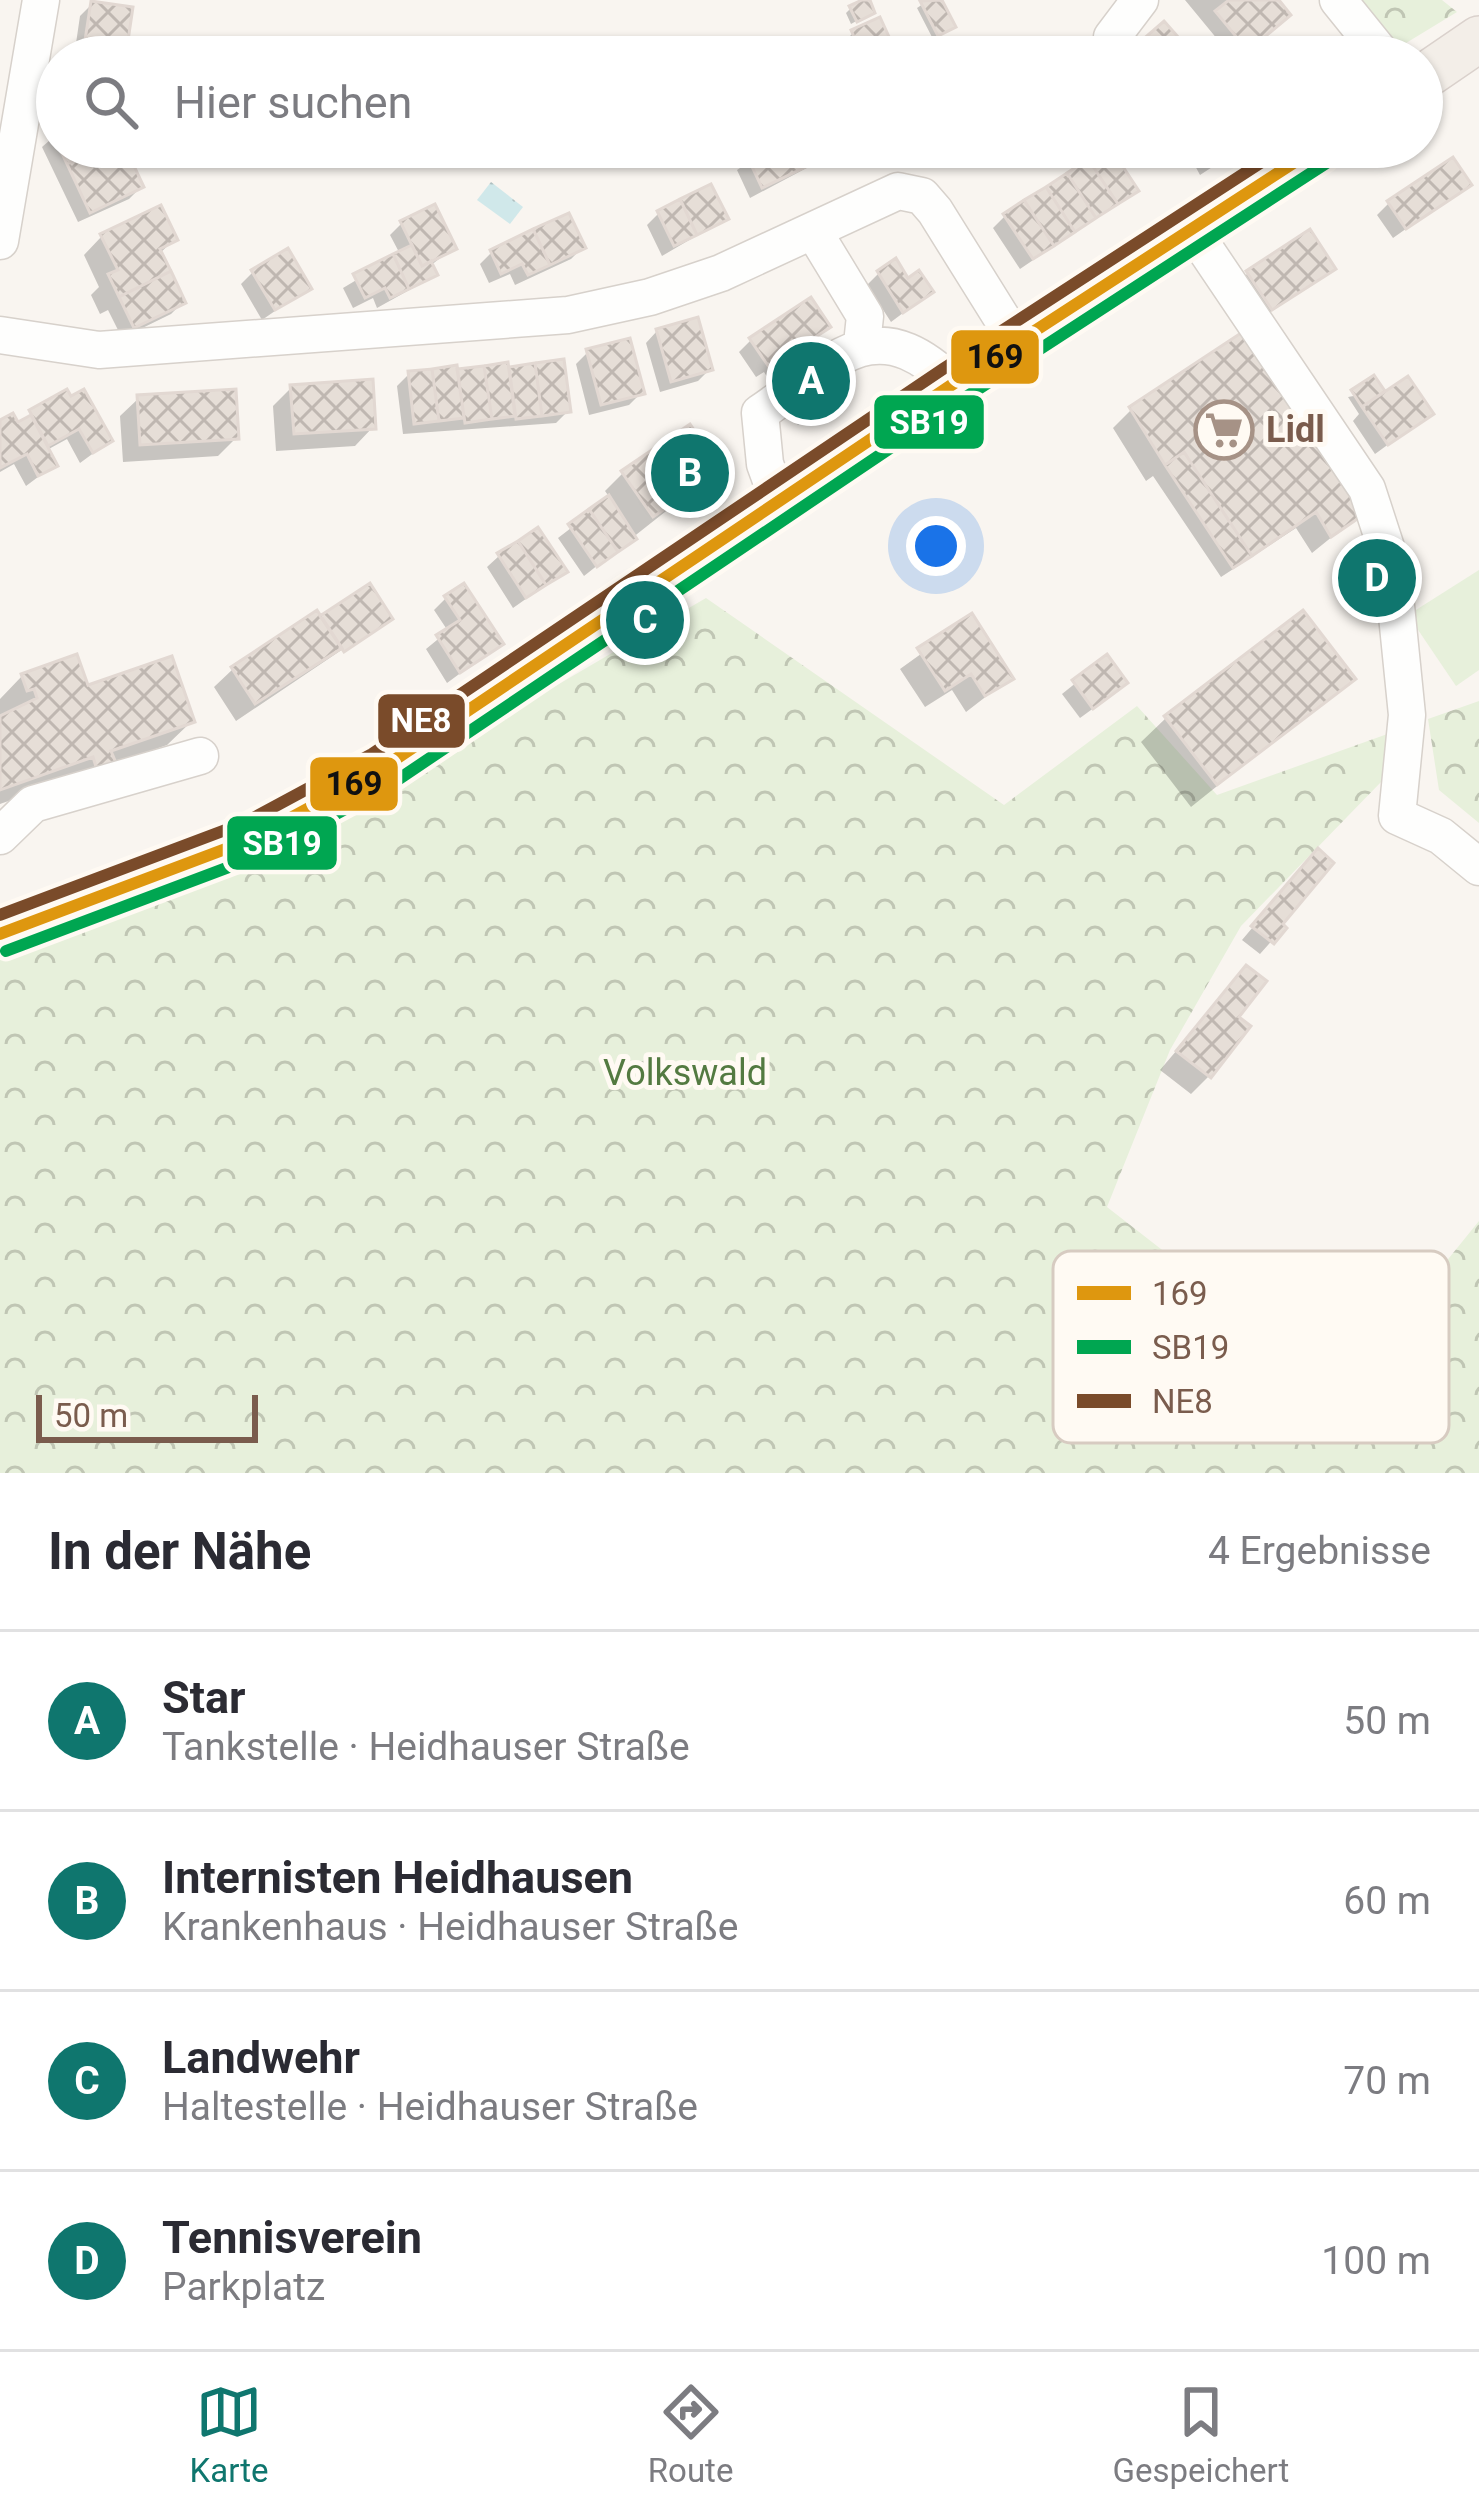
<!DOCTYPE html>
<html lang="de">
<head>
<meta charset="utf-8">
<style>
	body { margin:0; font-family:Roboto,sans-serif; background:#f7f7f7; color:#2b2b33 }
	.scale { position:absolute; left:36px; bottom:30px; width:222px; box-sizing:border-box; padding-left:12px; border:6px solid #7a5c4d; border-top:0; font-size:33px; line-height:42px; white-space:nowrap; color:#7a5c4d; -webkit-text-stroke:9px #fffaf3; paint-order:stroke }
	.you { position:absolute; left:936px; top:546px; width:42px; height:42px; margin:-30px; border:9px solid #fff; border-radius:50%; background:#1a73e8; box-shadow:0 0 0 18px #1a73e833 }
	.badge { display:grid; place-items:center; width:78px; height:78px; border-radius:50%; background:#0f766e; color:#fff; font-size:39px; font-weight:700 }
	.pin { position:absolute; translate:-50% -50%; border:6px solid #fff; box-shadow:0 3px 12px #0006 }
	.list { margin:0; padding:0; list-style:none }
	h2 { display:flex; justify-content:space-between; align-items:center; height:156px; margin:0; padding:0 48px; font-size:51px }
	h2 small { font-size:39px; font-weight:400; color:#7c7c81 }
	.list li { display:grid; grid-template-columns:78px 1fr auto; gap:36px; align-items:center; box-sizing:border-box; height:180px; padding:0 48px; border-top:3px solid #e1e1e2 }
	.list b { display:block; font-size:45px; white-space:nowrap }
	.list p { margin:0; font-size:39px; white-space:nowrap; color:#7c7c81 }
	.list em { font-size:39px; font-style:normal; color:#7c7c81 }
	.icon { flex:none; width:66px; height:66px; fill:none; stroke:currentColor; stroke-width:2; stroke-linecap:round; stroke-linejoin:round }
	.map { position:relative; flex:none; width:1479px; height:1473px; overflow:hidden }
	.search { position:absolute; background:#fff; box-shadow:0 3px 9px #0004; left:36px; right:36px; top:36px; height:132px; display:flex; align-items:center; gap:30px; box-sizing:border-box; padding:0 42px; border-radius:66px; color:#7c7c81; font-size:45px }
	.sheet { height:876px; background:#fff }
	nav { display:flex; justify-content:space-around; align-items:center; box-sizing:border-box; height:168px; border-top:3px solid #e1e1e2; background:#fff; font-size:33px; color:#7c7c81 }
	nav a { display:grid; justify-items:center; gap:6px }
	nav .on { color:#0f766e }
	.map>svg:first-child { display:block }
	.forest { fill:url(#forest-crowns) }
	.park { fill:#e7f0db }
	.water { fill:url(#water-ripples) }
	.shadow { fill:#0003 }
	.building { fill:url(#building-cross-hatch); stroke:#e2d8d2; stroke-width:3 }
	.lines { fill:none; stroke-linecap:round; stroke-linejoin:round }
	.minor-casing { stroke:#d7d1cb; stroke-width:39 }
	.major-casing { stroke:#dad1cc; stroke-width:48 }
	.minor { stroke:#fefefd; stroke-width:36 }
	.major { stroke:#f3eee8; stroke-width:45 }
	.bus-1-casing { stroke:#fffaf3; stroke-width:21 }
	.bus-2-casing { stroke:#fffaf3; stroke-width:21 }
	.bus-3-casing { stroke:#fffaf3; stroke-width:21 }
	.bus-1 { stroke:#de970f; stroke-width:12 }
	.bus-2 { stroke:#00a651; stroke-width:12 }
	.bus-3 { stroke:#7a4b2a; stroke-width:12 }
	.labels { text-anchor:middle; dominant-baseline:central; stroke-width:10; stroke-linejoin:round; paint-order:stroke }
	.poi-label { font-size:36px; font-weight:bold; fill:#7a5c4d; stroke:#fffaf3; text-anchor:start }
	.park-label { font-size:36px; fill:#537a41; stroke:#fffaf3 }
	.key { fill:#fffaf3; stroke:#d7cbc1; stroke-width:3 }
	.key-label { font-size:33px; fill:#7a5c4d }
	.line-badge { stroke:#fffaf3; stroke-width:4.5 }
	.badge-label { font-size:33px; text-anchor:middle; font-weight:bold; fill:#fff }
	.pale-badge-label { font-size:33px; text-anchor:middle; font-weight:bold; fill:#111 }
</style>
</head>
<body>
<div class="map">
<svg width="1479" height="1473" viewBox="0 0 1479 1473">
	<defs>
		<pattern id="forest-crowns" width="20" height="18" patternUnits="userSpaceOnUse" patternTransform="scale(3)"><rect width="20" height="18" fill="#e7f0db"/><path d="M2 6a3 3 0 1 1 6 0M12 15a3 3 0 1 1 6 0" fill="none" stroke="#c0c6b4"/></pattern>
		<pattern id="water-ripples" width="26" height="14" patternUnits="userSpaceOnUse" patternTransform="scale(3)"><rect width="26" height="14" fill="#d0e8ea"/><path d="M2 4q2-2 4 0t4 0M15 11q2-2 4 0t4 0" fill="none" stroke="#aebfc0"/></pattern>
		<pattern id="building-cross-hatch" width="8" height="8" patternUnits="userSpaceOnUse" patternTransform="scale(3)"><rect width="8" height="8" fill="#e6ded7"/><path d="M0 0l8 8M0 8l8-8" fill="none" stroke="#bfb7b1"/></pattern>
	</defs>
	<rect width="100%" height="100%" fill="#f9f5f0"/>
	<path class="forest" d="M1345,0H1442L1457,12L1388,54Z
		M706,598L1004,805L1137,706L1217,795L1393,732L1381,782L1241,926L1170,1050L1107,1207L1342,1390L1479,1221V1473H0V956L393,781Z
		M1479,701V823L1439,790L1428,719Z"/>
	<path class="park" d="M1479,570V670L1456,686L1408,615Z"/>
	<path class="water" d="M491,182L523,207L510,224L477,200Z"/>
	<path class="shadow" d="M929,0H939L953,27L933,39L917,8Z
		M1185,0H1275L1276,26L1232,57Z
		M92,4L123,53L119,57H74L80,16Z
		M851,8L872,12L851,24L846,13Z
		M1163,26L1175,38L1154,57H1144L1137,50Z
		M853,33L892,50L884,57H847L841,45Z
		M57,134V147H122L141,187L129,199L78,222L42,147Z
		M772,147H846L750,198L737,170Z
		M1001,147H1019L1007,155Z
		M1185,147H1243L1200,175Z
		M1468,185L1393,238L1377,215L1389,203Z
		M1135,191L1020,269L993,228L1005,216Z
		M659,213L725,219L662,256L647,225Z
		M402,223L453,248L430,266L429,279L377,308L373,298L353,308L343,288L400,254L390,235Z
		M102,236L174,240L159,254L183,302L171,314L122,338L108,310L100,314L91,295L99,287L84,255Z
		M582,248L571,259L515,285L510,274L489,283L480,264L492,252Z
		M1332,268L1259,320L1236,285L1248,273Z
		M253,272L308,288L262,320L241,284Z
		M879,273L908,282L931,292L891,322L867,285Z
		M827,327L808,343L836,400L798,425L764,372L756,377L739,352L751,340Z
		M657,331L710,369L698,381L660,392L646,343Z
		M588,352L641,393L629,405L589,415L576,364Z
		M561,362L568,411L556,423L403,434L397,386L409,374Z
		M291,388L373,427L355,446L276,451L273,406Z
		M1381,391L1373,403L1430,414L1375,454L1353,421L1359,414L1348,397Z
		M66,393L110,441L80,463L67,439L47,450L54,465L26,486L14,464L0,472V423L17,426Z
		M139,398L236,438L218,456L123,462L120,416Z
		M1131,410L1359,515L1312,553L1296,528L1221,577L1153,476L1146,481L1113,428Z
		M718,470L584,576L558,538L610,498L605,491L623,473Z
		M499,556L564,572L513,608L487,567Z
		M446,598L500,644L447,683L426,649L448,631L434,610Z
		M389,618L236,721L214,687L233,669L320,620Z
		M971,618L1010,678L966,712L952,690L925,707L900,669Z
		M1107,658L1113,694L1080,718L1062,694Z
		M22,676L86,689L192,721L167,745L0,804V699Z
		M1352,678L1191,807L1141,742L1166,718Z
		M1306,864L1278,924L1283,928L1260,954L1242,940Z
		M1246,969L1235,1017L1209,1076L1191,1094L1160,1070Z"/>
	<path class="building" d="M862,0H870L875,13L857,22L849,6Z
		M942,0L956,27L938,36L920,1Z
		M1229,0H1279L1291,15L1248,51L1215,11Z
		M91,1L133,7L126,54L84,47Z
		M880,17L895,50L863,57L851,30Z
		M1164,21L1179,38L1153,57L1140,42Z
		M59,147H103L67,164Z
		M103,147H125L144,187L90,213L67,164Z
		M765,147H847L762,188L747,156Z
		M1110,147L1139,191L1118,204L1088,159Z
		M1201,147H1242L1213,166Z
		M1453,157L1472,185L1406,229L1387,201Z
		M1088,159L1118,204L1096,218L1067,173Z
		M1067,173L1096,218L1075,232L1046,187Z
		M711,184L729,219L697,235L680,199Z
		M1046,187L1075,232L1054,246L1024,200Z
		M680,199L697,235L674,246L657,211Z
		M1024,200L1054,246L1033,259L1003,214Z
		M435,204L457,249L422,266L400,221Z
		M161,205L178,240L160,249L171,271L119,297L108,274L118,270L100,234Z
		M569,213L586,248L550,265L533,229Z
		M533,229L550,265L528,275L522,264L501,274L490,250Z
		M1310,229L1336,269L1272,310L1246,271Z
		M412,245L422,266L431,261L438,275L409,289L393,254Z
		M288,248L312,289L275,310L251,270Z
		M393,254L409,289L390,298L385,288L365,298L353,274Z
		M896,258L908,278L919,270L934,292L903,313L877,271Z
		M171,271L186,303L134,328L119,297Z
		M811,297L831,327L769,367L749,338Z
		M698,317L713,370L671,382L656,329Z
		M1241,333L1363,515L1331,537L1316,512L1252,556L1184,452L1165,465L1129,407Z
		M630,338L645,394L601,405L586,349Z
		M810,341L845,396L804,422L769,367Z
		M564,359L571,412L542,416L535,363Z
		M508,362L515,416L492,419L484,366Z
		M535,363L542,416L516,419L509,367Z
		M457,365L464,418L439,421L432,369Z
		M484,366L492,419L465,423L457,369Z
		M432,369L439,421L414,424L408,371Z
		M1374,375L1385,391L1362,407L1351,390Z
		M1408,376L1434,414L1388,445L1362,407Z
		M373,379L376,429L294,434L290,385Z
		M67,389L71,396L84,389L113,441L93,453L79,429L48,446L29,410Z
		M236,389L239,439L140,445L137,395Z
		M13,413L18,422L31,415L58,466L38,476L27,454L0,468V420Z
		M690,424L722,470L653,517L621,471Z
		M1184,452L1252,556L1233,568L1165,465Z
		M609,495L637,539L618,552L589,509Z
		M589,509L618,552L597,567L568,524Z
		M538,527L568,572L546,585L518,541Z
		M518,541L546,585L526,598L497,553Z
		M370,583L393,619L344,652L320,616Z
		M464,583L504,644L460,673L436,635L460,620L444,596Z
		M317,610L342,648L255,704L231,667Z
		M1303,610L1356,679L1217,785L1164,716Z
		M972,613L1014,679L985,696L971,674L945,691L917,648Z
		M77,654L88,685L172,656L195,722L111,751L116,763L97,770L93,757L0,790V716L37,698L34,689L27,691L21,674Z
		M1107,654L1128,683L1093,709L1072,680Z
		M1318,848L1334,863L1283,924L1287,928L1274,944L1251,926Z
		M1246,965L1267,981L1239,1017L1251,1026L1211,1078L1176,1051Z"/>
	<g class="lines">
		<defs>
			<path id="minor" d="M1338,0L1384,57
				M1112,37L1140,0
				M1193,231L1367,489L1392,566L1407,715L1397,816L1441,836L1479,867
				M814,232L865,316L862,344
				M0,241L41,0
				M0,335L99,350L568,315L650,297L721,273L898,191L922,196L935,211L1018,344
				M780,505L765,464L760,413C834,363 873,306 953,384
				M0,836L33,804L200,756"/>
			<path id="major" d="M1422,78L1479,39
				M0,934L252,839L381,769L953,384L1318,147"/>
		</defs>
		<use href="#minor" class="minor-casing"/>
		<use href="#major" class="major-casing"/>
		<use href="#minor" class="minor"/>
		<use href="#major" class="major"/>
		<defs>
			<path id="bus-1" d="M0,934L252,839L381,769L953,384L1318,147"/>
			<path id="bus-2" d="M6,951L258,856L390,785L963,399L1328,162"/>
			<path id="bus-3" d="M0,915L244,823L372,754L943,369L1285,147"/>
		</defs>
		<use href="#bus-1" class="bus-1-casing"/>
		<use href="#bus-2" class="bus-2-casing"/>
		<use href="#bus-3" class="bus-3-casing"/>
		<use href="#bus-1" class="bus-1"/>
		<use href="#bus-2" class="bus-2"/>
		<use href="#bus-3" class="bus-3"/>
	</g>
	<defs>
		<symbol id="supermarket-ring" viewBox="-11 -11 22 22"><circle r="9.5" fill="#fffaf3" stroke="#a69286" stroke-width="1.5"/><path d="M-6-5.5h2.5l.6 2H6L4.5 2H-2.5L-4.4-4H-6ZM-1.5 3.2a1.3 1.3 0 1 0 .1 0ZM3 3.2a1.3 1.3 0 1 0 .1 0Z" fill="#a69286"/></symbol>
	</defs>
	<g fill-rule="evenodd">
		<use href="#supermarket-ring" x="1191" y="397" width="66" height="66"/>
	</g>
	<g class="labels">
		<g class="poi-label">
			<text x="1266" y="430">Lidl</text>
		</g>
		<g class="park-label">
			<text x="685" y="1073">Volkswald</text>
		</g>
	</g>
	<rect x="1053" y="1251" width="396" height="192" rx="18" class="key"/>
	<rect x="1077" y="1286" width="54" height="14" fill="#de970f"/>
	<rect x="1077" y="1340" width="54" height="14" fill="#00a651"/>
	<rect x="1077" y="1394" width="54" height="14" fill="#7a4b2a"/>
	<g class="key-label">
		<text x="1152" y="1305">169</text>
		<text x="1152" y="1359">SB19</text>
		<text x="1152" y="1413">NE8</text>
	</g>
	<g class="line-badge">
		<rect x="949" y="328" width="92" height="58" rx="12" fill="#de970f"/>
		<rect x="872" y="393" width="114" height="58" rx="12" fill="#00a651"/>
		<rect x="376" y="692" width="91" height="58" rx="12" fill="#7a4b2a"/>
		<rect x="308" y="755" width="92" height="58" rx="12" fill="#de970f"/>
		<rect x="225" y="814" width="114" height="58" rx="12" fill="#00a651"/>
	</g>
	<g class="badge-label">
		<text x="929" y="434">SB19</text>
		<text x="421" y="732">NE8</text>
		<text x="282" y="855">SB19</text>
	</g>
	<g class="pale-badge-label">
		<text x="995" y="368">169</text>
		<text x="354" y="795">169</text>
	</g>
</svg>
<div class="scale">50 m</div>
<div class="you"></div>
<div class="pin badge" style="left:811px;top:381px">A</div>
<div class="pin badge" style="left:690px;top:473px">B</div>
<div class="pin badge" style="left:645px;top:620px">C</div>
<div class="pin badge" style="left:1377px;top:578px">D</div>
<div class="search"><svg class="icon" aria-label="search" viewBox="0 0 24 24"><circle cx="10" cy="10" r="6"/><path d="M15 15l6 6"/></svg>Hier suchen</div>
</div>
<section class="sheet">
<h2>In der Nähe<small>4 Ergebnisse</small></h2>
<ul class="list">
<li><span class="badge">A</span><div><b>Star</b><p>Tankstelle · Heidhauser Straße</p></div><em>50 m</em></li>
<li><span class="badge">B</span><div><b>Internisten Heidhausen</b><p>Krankenhaus · Heidhauser Straße</p></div><em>60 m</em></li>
<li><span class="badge">C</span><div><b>Landwehr</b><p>Haltestelle · Heidhauser Straße</p></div><em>70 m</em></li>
<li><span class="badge">D</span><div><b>Tennisverein</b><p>Parkplatz</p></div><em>100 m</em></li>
</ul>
</section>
<nav>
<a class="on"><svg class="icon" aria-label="map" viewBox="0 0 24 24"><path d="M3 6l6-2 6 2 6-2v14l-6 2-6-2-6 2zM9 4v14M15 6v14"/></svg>Karte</a>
<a><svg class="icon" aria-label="directions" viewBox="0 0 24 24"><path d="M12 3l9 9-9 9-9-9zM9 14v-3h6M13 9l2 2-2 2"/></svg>Route</a>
<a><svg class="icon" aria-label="saved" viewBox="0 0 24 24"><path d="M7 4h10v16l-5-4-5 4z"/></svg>Gespeichert</a>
</nav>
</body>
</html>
